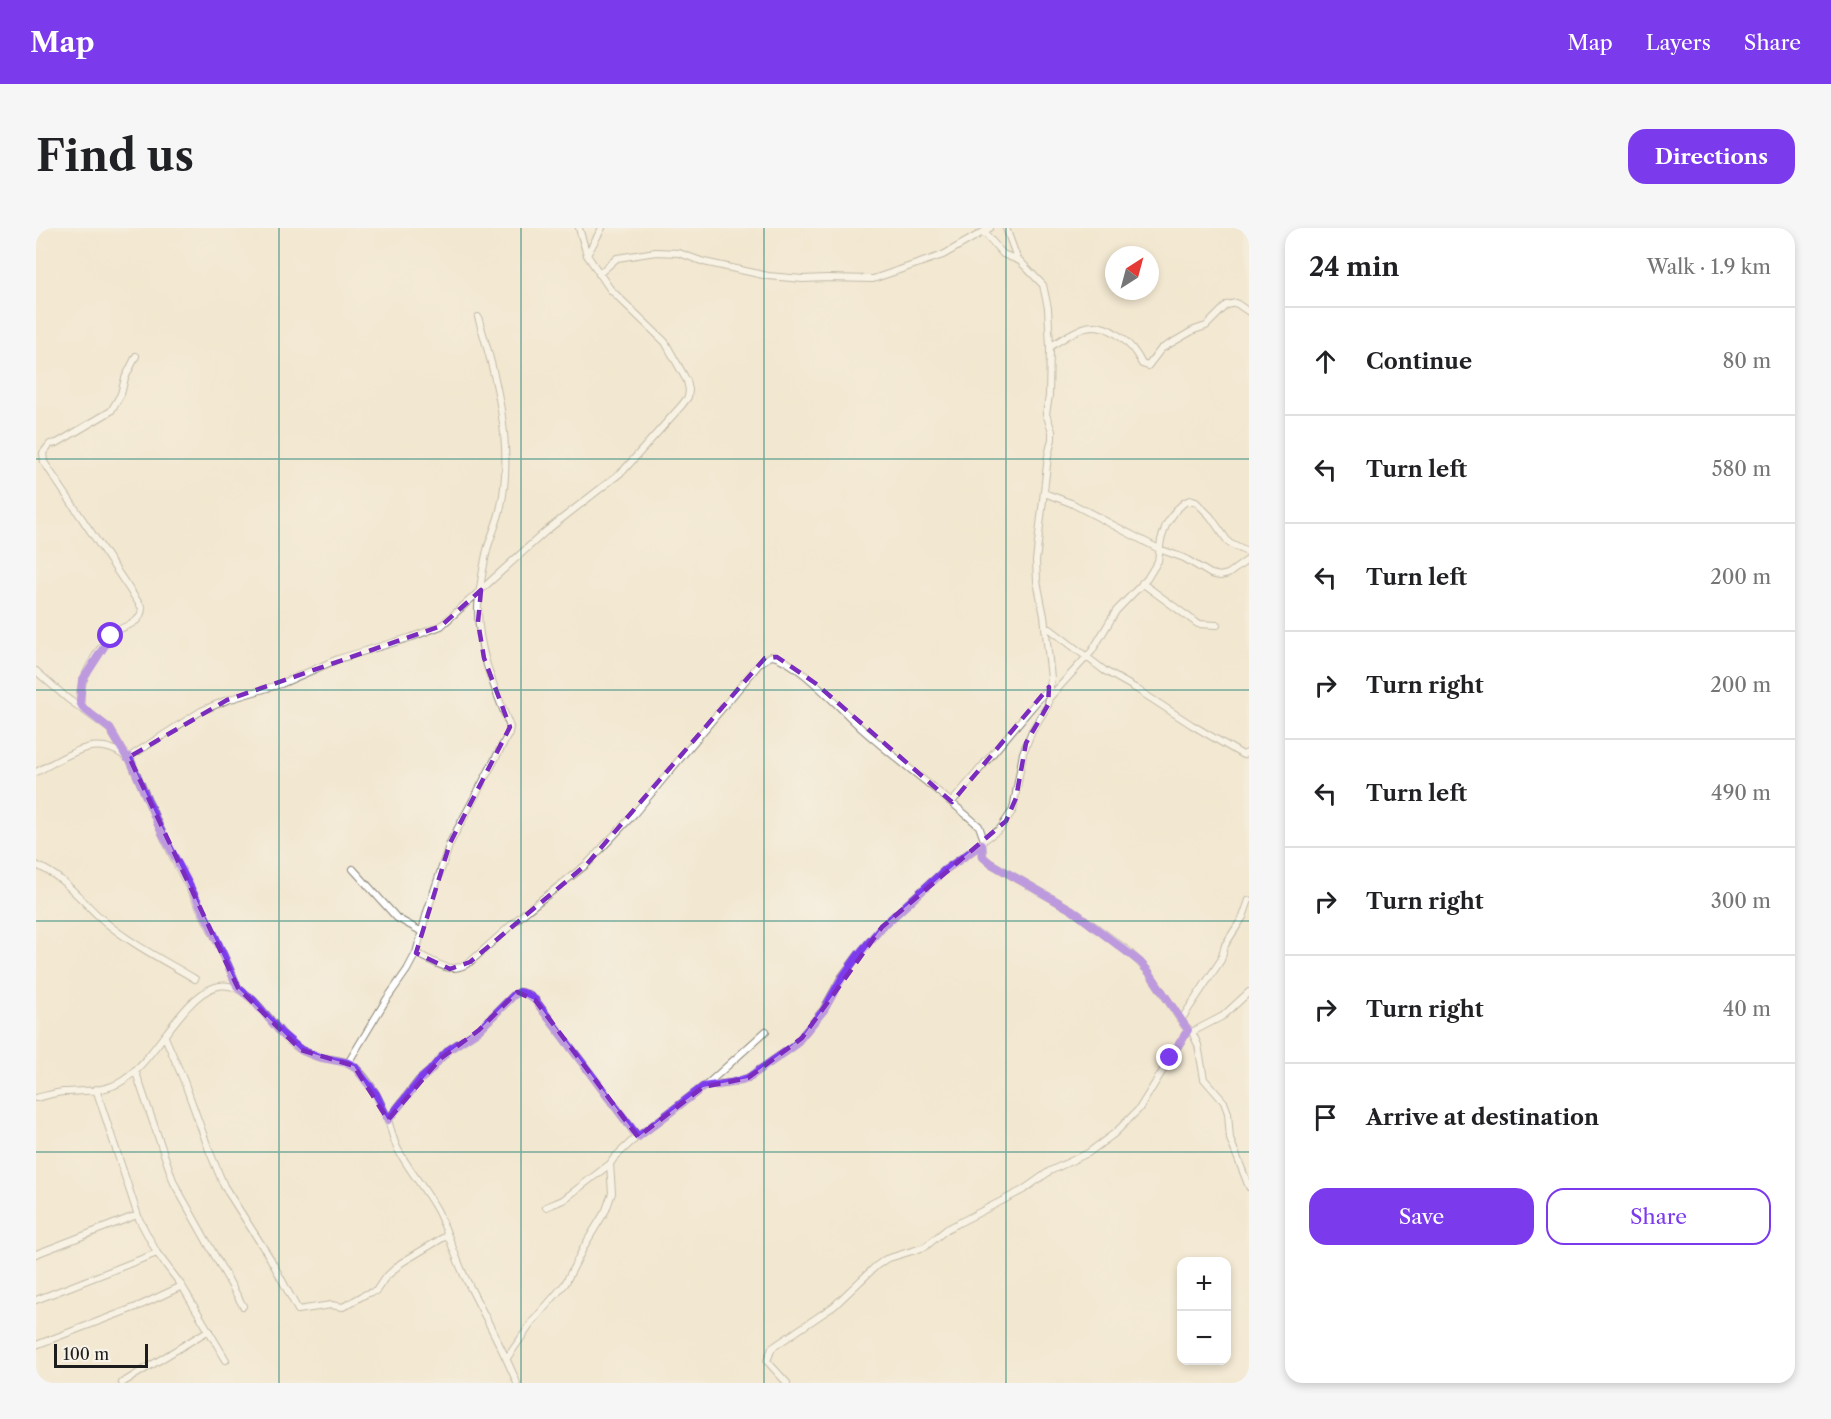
<!DOCTYPE html>
<html lang="en">
<head>
<meta charset="utf-8">
<style>
	body { margin:0; font-family:"Libre Caslon Text",serif; background:#f6f6f6; color:#202124 }
	.controls { position:absolute; right:18px; bottom:18px; display:grid; overflow:hidden; border-radius:12px; box-shadow:0 3px 9px #0003 }
	.controls button { width:54px; height:54px; display:grid; place-items:center; padding:0; border:0; border-bottom:2px solid #e0e0e0; background:#fff; color:#202124; font:30px sans-serif }
	.compass { position:absolute; left:1069px; top:18px; width:54px; height:54px; border-radius:50%; background:#fff; box-shadow:0 3px 9px #0003; rotate:36deg }
	.scale { position:absolute; left:18px; bottom:15px; width:94px; box-sizing:border-box; padding-left:6px; border:3px solid #1c1c1c; border-top:0; font-size:16px; line-height:21px; white-space:nowrap; color:#1c1c1c; -webkit-text-stroke:4px #f7f3e8; paint-order:stroke }
	.stop { position:absolute; width:18px; height:18px; margin:-14px; border:4px solid #7c3aed; border-radius:50%; background:#fff }
	.stop.end { background:#7c3aed; border-color:#fff; box-shadow:0 2px 6px #0008 }
	.list { margin:0; padding:0; list-style:none }
	h2 { display:flex; justify-content:space-between; align-items:center; height:78px; margin:0; padding:0 24px; font-size:26px }
	h2 small { font-size:20px; font-weight:400; color:#757577 }
	.list li { display:grid; grid-template-columns:39px 1fr auto; gap:18px; align-items:center; box-sizing:border-box; height:108px; padding:0 24px; border-top:2px solid #e0e0e0 }
	.list b { display:block; font-size:22px; white-space:nowrap }
	.list em { font-size:20px; font-style:normal; color:#757577 }
	.actions { display:flex; gap:12px; padding:18px 24px }
	.actions a { flex:1; padding:14px 0; border:2px solid #7c3aed; border-radius:18px; text-align:center; font-size:21px; color:#7c3aed }
	.actions .main { background:#7c3aed; color:#fff }
	.icon { flex:none; width:33px; height:33px; fill:none; stroke:currentColor; stroke-width:2; stroke-linecap:round; stroke-linejoin:round }
	.map { position:relative; flex:none; width:1213px; height:1155px; overflow:hidden; border-radius:18px }
	header { display:flex; align-items:center; gap:36px; box-sizing:border-box; height:84px; padding:0 30px; background:#7c3aed; color:#fff }
	header strong { font-size:28px }
	nav { display:flex; gap:33px; margin-inline-start:auto; font-size:21px }
	.intro { display:flex; align-items:center; justify-content:space-between; box-sizing:border-box; height:144px; padding:0 36px }
	h1 { margin:0; font-size:42px }
	.button { padding:15px 27px; border-radius:18px; background:#7c3aed; color:#fff; font-size:21px; font-weight:700 }
	main { display:flex; gap:36px; padding:0 36px }
	aside { flex:1; background:#fff; border-radius:18px; box-shadow:0 3px 9px #0003 }
	.map>svg:first-child { display:block }
	.lines { fill:none; stroke-linecap:round; stroke-linejoin:round }
	.minor-casing { stroke:#878276; stroke-width:8 }
	.minor { stroke:#fff; stroke-width:6 }
	.route { stroke:#7c3aed; stroke-width:8 }
	.marked { fill:none; stroke:#7b2cbf; stroke-width:4.5; stroke-dasharray:12 8; stroke-linejoin:round }
	.grid { fill:none; stroke:#0f766e; stroke-width:1.5; stroke-opacity:0.55 }
</style>
</head>
<body>
<header>
<strong>Map</strong>
<nav><a>Map</a><a>Layers</a><a>Share</a></nav>
</header>
<div class="intro"><h1>Find us</h1><a class="button">Directions</a></div>
<main>
<div class="map">
<svg width="1213" height="1155" viewBox="0 0 1213 1155">
	<rect width="100%" height="100%" fill="#f7f3e8"/>
	<filter id="ink" filterUnits="userSpaceOnUse"><feTurbulence type="fractalNoise" baseFrequency=".0167" numOctaves="2"/><feDisplacementMap in="SourceGraphic" scale="12" xChannelSelector="R" yChannelSelector="G"/><feConvolveMatrix kernelMatrix="1 2 1 2 8 2 1 2 1" color-interpolation-filters="sRGB"/></filter>
	<filter id="wash" filterUnits="userSpaceOnUse"><feTurbulence type="fractalNoise" baseFrequency=".008" numOctaves="4" result="noise"/><feDisplacementMap in="SourceGraphic" scale="24" xChannelSelector="R" yChannelSelector="G"/><feGaussianBlur stdDeviation="1.35" result="paint"/><feColorMatrix in="noise" values="0 0 0 0 0 0 0 0 0 0 0 0 0 0 0 0 0 1.4 0 .05"/><feComposite in="paint" operator="in"/></filter>
	<g filter="url(#wash)">
		<rect width="100%" height="100%" fill="#f2e7d0"/>
	</g>
	<g filter="url(#ink)">
		<g class="lines">
			<defs>
				<path id="minor" d="M543,0L551,27
					M948,4L967,26L984,33
					M563,46L581,30L620,24L643,25L668,34L732,48L767,51L791,50L837,51L907,27L954,0
					M1014,119C1024,112 1035,105 1047,100C1071,91 1097,116 1106,136L1112,138L1125,121L1158,102L1170,98L1191,77L1200,75L1213,84
					M1008,265L1035,275L1123,321L1148,330L1175,346L1184,348L1192,346L1213,331
					M1106,355L1162,396L1181,397
					M1009,401H1014L1069,443L1099,460L1156,497L1207,527L1213,524
					M0,443L32,471L74,501L91,530L93,529C109,564 123,600 140,635C162,677 184,715 202,760
					M1014,469L1056,423L1080,383L1111,351L1122,333L1125,312L1130,297L1140,282L1149,274L1154,272L1160,274L1174,288L1193,315L1213,325
					M47,480C36,460 62,420 77,406C87,396 105,398 106,380L8,234L7,225L14,216L21,215L75,183L85,166L89,150L100,128
					M93,529L165,483L191,472L245,456L302,431L376,409L405,398L510,303L587,243L646,177L652,169L653,162L651,153L629,114L574,61L551,27L566,0
					M0,544C27,531 57,505 87,527
					M916,574L1013,459
					M946,616L947,629L954,635L1036,682L1092,723L1113,744L1148,797L1156,804L1162,817L1168,851L1188,874L1192,885L1194,911L1213,959
					M0,637C29,649 45,673 68,693C95,716 129,733 159,751
					M317,641L361,690L386,704
					M380,725C400,734 414,748 434,734L492,682L551,636L598,586L724,435L735,428C759,430 806,483 825,500C863,534 905,564 943,598L948,612
					M1145,792L1185,732L1189,717L1207,689L1213,672
					M1156,804L1187,788L1213,764
					M129,809L148,853L173,922L188,958L234,1030L262,1082L295,1077L307,1079L330,1066L340,1063L348,1051L365,1035L410,1008
					M312,835L350,772L371,742L380,725L391,684L414,615L473,505L474,499C459,461 442,423 442,381C442,368 448,335 451,322C455,307 462,294 465,278C478,218 460,147 442,89
					M99,842L138,955L207,1078
					M668,859L730,803
					M0,870C9,868 18,865 27,864C47,863 71,864 88,852C119,831 147,769 179,759C210,749 233,794 252,812C260,820 271,826 283,829C296,832 311,831 321,841C336,855 346,876 353,895C356,905 358,916 364,925C375,945 390,962 401,982C411,1002 418,1025 427,1045C445,1082 465,1116 481,1155
					M352,892L383,852L394,843L404,831L414,821L443,802L478,767L484,764L491,766L499,772L602,909
					M510,979L527,972L574,936
					M0,1026L101,987
					M146,1058L190,1132
					M0,1072L121,1025
					M0,1117L103,1078L146,1058L121,1025L103,991L60,861
					M471,1130L497,1093L529,1056L550,1015L570,982L576,965L574,936L578,930L595,914L667,859L695,855L712,850L758,818L788,781L805,750L823,726L846,699L909,642L946,616L948,612L964,601L977,582L987,525L996,503L1012,477L1015,450L1008,388L1001,353L1000,333L1012,228L1016,211V203L1010,186L1013,168L1014,119L1012,80L1007,57L981,30L970,0
					M86,1155L173,1102
					M751,1155L731,1133L736,1120L798,1078L840,1038L850,1031L889,1019L911,1001L987,962L1014,943L1052,925L1079,905L1103,881L1152,802"/>
			</defs>
			<use href="#minor" class="minor-casing"/>
			<use href="#minor" class="minor"/>
		</g>
	</g>
	<g class="lines" filter="url(#ink)">
		<path class="route" d="M75,408L46,453L44,474L47,480L74,501L91,530L93,529L123,599L174,697L202,760L217,772L245,805L265,822L282,829L312,835L318,838L340,866L352,892L384,852L394,843L404,831L414,821L443,802L478,767L484,764L491,766L499,772L602,909L667,859L695,855L712,850L758,818L788,782L806,750L823,726L846,699L909,642L946,616L947,629L954,635L1036,682L1104,734L1113,744L1152,802L1134,830"/>
	</g>
	<path d="M0 0H1213V1155H0ZM445,362L442,394L448,430L474,499L414,615L380,725L414,741L434,734L551,636L729,430L741,429L779,455L916,574L1013,459L1012,477L990,515L980,570L970,593L846,699L766,810L712,850L667,859L602,909L499,772L481,764L443,802L404,831L352,892L318,838L265,822L202,760L93,529L191,472L405,398Z" fill="#f2e7d0" fill-opacity=".55" fill-rule="evenodd"/>
	<path class="marked" d="M445,362L442,394L448,430L474,499L414,615L380,725L414,741L434,734L551,636L729,430L741,429L779,455L916,574L1013,459L1012,477L990,515L980,570L970,593L846,699L766,810L712,850L667,859L602,909L499,772L481,764L443,802L404,831L352,892L318,838L265,822L202,760L93,529L191,472L405,398Z"/>
	<path class="grid" d="M243,0V1155M485,0V1155M728,0V1155M970,0V1155M0,231H1213M0,462H1213M0,693H1213M0,924H1213"/>
</svg>
<div class="controls">
<button>+</button>
<button>−</button>
</div>
<svg class="compass" viewBox="-18 -18 36 36"><path d="M0-13l5 13h-10z" fill="#e53935"/><path d="M0 13l5-13h-10z" fill="#757577"/></svg>
<div class="scale">100 m</div>
<div class="stop" style="left:75px;top:408px"></div>
<div class="stop end" style="left:1134px;top:830px"></div>
</div>
<aside>
<h2>24 min<small>Walk · 1.9 km</small></h2>
<ul class="list">
<li><svg class="icon" aria-label="ahead" viewBox="0 0 24 24"><path d="M12 20V5M6 11l6-6 6 6"/></svg><div><b>Continue</b></div><em>80 m</em></li>
<li><svg class="icon" aria-label="left" viewBox="0 0 24 24"><path d="M17 20v-9H6M10 6l-5 5 5 5"/></svg><div><b>Turn left</b></div><em>580 m</em></li>
<li><svg class="icon" aria-label="left" viewBox="0 0 24 24"><path d="M17 20v-9H6M10 6l-5 5 5 5"/></svg><div><b>Turn left</b></div><em>200 m</em></li>
<li><svg class="icon" aria-label="right" viewBox="0 0 24 24"><path d="M7 20v-9h11M14 6l5 5-5 5"/></svg><div><b>Turn right</b></div><em>200 m</em></li>
<li><svg class="icon" aria-label="left" viewBox="0 0 24 24"><path d="M17 20v-9H6M10 6l-5 5 5 5"/></svg><div><b>Turn left</b></div><em>490 m</em></li>
<li><svg class="icon" aria-label="right" viewBox="0 0 24 24"><path d="M7 20v-9h11M14 6l5 5-5 5"/></svg><div><b>Turn right</b></div><em>300 m</em></li>
<li><svg class="icon" aria-label="right" viewBox="0 0 24 24"><path d="M7 20v-9h11M14 6l5 5-5 5"/></svg><div><b>Turn right</b></div><em>40 m</em></li>
<li><svg class="icon" aria-label="arrive" viewBox="0 0 24 24"><path d="M6 21V4h12l-3 4 3 4H6"/></svg><div><b>Arrive at destination</b></div></li>
</ul>
<div class="actions"><a class="main">Save</a><a>Share</a></div>
</aside>
</main>
</body>
</html>
